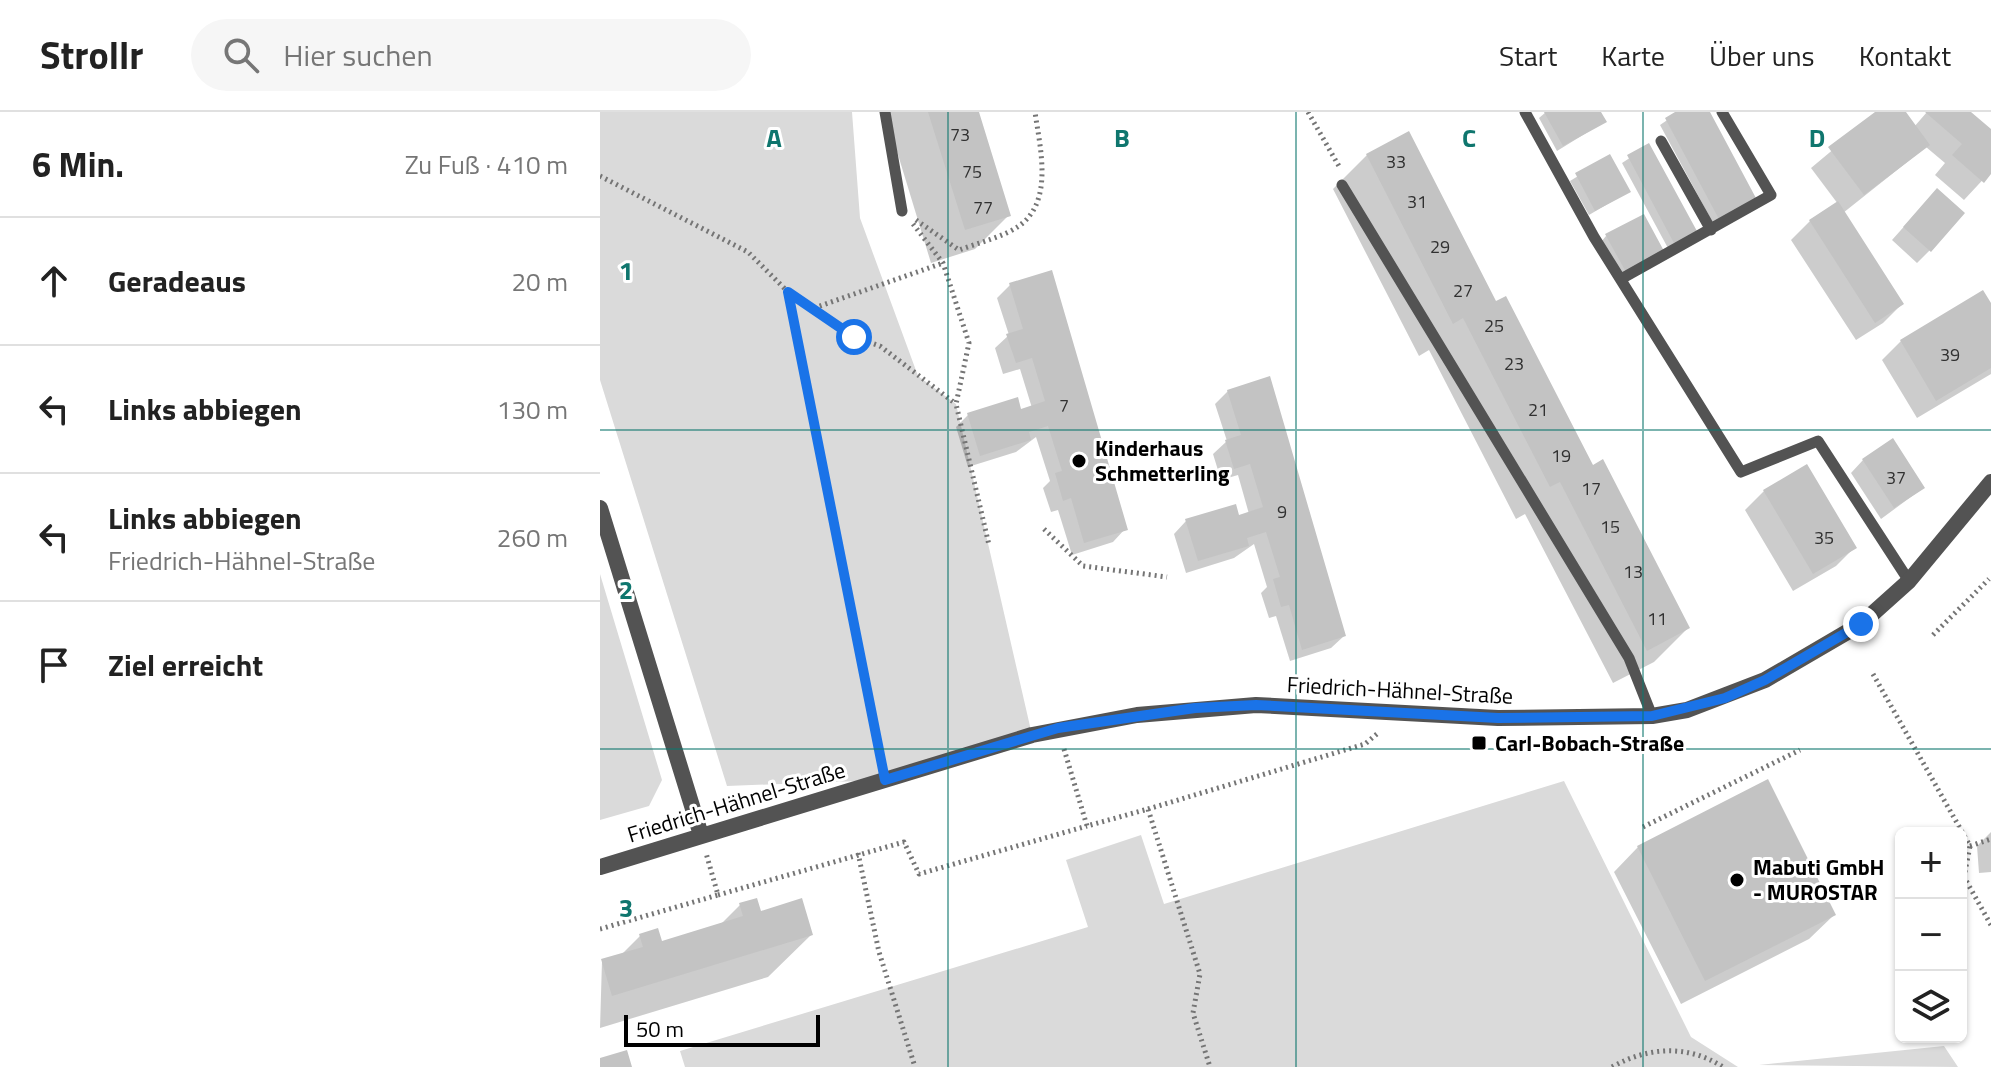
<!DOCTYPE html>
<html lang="de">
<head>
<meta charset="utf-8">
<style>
	body { margin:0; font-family:"Titillium Web",sans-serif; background:#f6f6f6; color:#222 }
	.controls { position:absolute; right:24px; bottom:24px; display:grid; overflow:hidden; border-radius:12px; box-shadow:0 2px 6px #0004 }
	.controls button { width:72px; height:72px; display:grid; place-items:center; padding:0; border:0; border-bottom:2px solid #e0e0e0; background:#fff; color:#222; font:40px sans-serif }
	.scale { position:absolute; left:24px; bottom:20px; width:196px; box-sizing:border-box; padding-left:8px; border:4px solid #000; border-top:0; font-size:22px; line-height:28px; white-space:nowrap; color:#000; -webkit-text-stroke:6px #fff; paint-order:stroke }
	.stop { position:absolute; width:24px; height:24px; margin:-18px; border:6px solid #1a73e8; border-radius:50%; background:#fff }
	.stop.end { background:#1a73e8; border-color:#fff; box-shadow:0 2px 8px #0008 }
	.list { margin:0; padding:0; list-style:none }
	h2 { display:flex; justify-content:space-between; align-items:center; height:104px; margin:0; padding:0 32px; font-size:34px }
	h2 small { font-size:26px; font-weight:400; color:#767676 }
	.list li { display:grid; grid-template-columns:52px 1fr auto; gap:24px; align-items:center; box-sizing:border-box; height:128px; padding:0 32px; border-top:2px solid #e0e0e0 }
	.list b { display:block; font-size:30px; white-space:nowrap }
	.list p { margin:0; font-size:26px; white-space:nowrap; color:#767676 }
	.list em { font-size:26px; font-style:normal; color:#767676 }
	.icon { flex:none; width:44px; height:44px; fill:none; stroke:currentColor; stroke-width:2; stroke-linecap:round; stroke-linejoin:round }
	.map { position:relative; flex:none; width:1391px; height:955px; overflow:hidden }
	header { display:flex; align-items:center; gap:48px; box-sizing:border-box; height:112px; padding:0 40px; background:#fff; border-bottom:2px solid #e0e0e0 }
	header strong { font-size:38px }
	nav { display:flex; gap:44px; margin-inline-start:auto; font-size:28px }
	.search { width:560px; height:72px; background:#f6f6f6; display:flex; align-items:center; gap:20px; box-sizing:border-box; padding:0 28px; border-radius:44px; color:#767676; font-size:30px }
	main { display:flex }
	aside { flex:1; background:#fff }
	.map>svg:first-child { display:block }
	.green { fill:#dadada }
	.shadow { fill:#0003 }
	.building { fill:#c3c3c3 }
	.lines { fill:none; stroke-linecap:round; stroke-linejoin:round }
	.path { stroke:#757575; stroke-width:5; stroke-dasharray:2 4; stroke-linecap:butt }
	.lane { stroke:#535353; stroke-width:11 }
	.street { stroke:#535353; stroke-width:16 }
	.route { stroke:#1a73e8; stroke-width:10 }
	.grid { fill:none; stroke:#0f766e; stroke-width:2; stroke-opacity:0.55 }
	.poi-dot { fill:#000; stroke:#fff; stroke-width:3 }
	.labels { text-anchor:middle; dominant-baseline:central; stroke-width:6; stroke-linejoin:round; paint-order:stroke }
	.number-label { font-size:18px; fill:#313131 }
	.poi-label { font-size:22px; font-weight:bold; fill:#000; stroke:#fff; text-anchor:start }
	.street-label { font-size:22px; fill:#000; stroke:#fff }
	.grid-label { font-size:26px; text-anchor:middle; font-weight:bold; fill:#0f766e; stroke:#fff; stroke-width:6; stroke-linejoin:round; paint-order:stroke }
</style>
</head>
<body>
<header>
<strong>Strollr</strong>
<div class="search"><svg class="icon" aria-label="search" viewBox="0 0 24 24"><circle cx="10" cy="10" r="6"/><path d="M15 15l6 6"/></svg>Hier suchen</div>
<nav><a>Start</a><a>Karte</a><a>Über uns</a><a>Kontakt</a></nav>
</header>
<main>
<aside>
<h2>6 Min.<small>Zu Fuß · 410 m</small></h2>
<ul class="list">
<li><svg class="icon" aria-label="ahead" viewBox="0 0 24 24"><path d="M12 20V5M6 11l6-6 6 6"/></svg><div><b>Geradeaus</b></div><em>20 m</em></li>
<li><svg class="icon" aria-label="left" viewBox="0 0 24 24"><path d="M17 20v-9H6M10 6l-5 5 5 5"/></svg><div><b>Links abbiegen</b></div><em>130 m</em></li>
<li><svg class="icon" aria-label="left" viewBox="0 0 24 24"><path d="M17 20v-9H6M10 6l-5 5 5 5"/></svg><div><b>Links abbiegen</b><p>Friedrich-Hähnel-Straße</p></div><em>260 m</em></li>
<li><svg class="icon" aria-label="arrive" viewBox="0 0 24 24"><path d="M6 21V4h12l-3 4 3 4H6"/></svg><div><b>Ziel erreicht</b></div></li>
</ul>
</aside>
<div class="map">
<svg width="1391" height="955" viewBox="0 0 1391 955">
	<rect width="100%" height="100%" fill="#fff"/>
	<path class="green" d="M0,0H252L260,106L318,264L356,292L432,623L285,668L127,674L0,268Z
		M0,462L62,668L49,694L0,708Z
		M964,669L1091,925L1138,955H85L80,939L488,815L466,748L541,723L564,792Z
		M1344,934L1358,955L1159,953Z"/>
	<path class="shadow" d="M285,0H377L409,103L375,137L331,151Z
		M946,0H999L1004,10L957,39L939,6Z
		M1079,0H1107L1155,88L1114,113L1060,13Z
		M1278,0H1303L1314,15L1327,0H1368L1391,19V59L1364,88L1335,63L1345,51L1326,35L1243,101L1302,192L1283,211L1256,228L1191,128L1210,109L1238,92L1211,56Z
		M1048,34L1095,121L1069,138L1022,51Z
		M767,43L895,192L1088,516L1054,550L1013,571L925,402L916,407L829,238L819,244L733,77Z
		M1009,45L1028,80L989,103L970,69Z
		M1325,91L1330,138L1317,151L1292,128Z
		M1006,124L1062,139L1020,164L1001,130Z
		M410,173L525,417L513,430L472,443L458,398L451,400L443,376L450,369L436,325L416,340L368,355L356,315L368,303L432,296L420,257L403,262L395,236L409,223L397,186Z
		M1391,195V262L1317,306L1282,248L1301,229Z
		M628,279L744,524L731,536L690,549L676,504L669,506L661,481L667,475L654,432L634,446L586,461L574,422L586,409L649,402L638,363L621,368L613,342L627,329L615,292Z
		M1263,348L1323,376L1281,407L1251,361Z
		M1164,379L1254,436L1236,454L1193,479L1145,398Z
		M1391,720V760L1379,761L1377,734Z
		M1038,735L1234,803L1209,827L1081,892L1014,760Z
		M140,793L211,823L168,865L0,916L2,849L20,844L40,824L60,831L120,813Z"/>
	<path class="building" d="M328,0H379L411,104L365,118Z
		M944,0H1001L1007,10L963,34Z
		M1075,0H1110L1157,88L1120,109L1065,6Z
		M1275,0H1306L1330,33L1264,83L1228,35Z
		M1325,0H1371L1391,17V62L1384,71L1352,43L1362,32Z
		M809,19L896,189L906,184L993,353L1003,347L1090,516L1047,539L960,370L950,375L863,206L853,212L766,42Z
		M1049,31L1098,121L1075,133L1027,43Z
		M1010,42L1031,80L995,99L975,61Z
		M1337,76L1365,101L1331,140L1303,115Z
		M1238,89L1304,192L1275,211L1209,108Z
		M1044,102L1064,139L1026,160L1005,122Z
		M452,158L528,418L484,431L471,386L463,389L455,361L462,359L448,314L429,320L431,328L380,344L367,301L418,285L421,297L445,289L432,246L416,251L406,222L423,217L409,171Z
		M1383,178L1391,191V256L1336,289L1300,228Z
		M670,264L746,524L702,538L689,493L681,495L673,467L680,465L666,420L647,426L649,434L598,449L585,407L636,392L639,403L663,395L650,352L634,357L625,328L641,323L627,278Z
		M1293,326L1325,376L1294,396L1262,347Z
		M1207,352L1257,436L1213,462L1163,378Z
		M1168,667L1236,803L1105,869L1037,734Z
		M157,786L161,799L202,786L213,823L12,884L1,847L43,835L39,822L58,816L62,829L143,804L139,791Z
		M27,938L32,955H0V946Z"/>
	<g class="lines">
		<path class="path" d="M708,0L740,56
			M0,64L148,140L188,180L254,225L280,234L356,292
			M316,108L359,138C378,131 403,125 419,114C454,89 440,36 435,0
			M313,112L343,151L369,231L356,292L389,433
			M188,180L281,648
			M214,196L343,151
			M444,417L483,454L567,465
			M1333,523L1389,467
			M1273,562L1370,734L1364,765L1391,813
			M464,637L487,714L548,697L600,862L593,901L610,955
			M548,697L765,632L778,621
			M1043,715L1200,638
			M1370,734L1391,727
			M258,741L279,840L315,955
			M118,783L304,730L319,762L487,714
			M0,817L118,783L106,741
			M1012,955C1047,935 1088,932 1123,955"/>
		<path class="lane" d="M285,0L302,99
			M925,0L994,125L1141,360L1218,329L1309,469
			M1061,29L1111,118
			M742,73L1029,546L1052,604
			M1021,167L1171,83L1122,0"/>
		<path class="street" d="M0,396L101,723
			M0,755L432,623L537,603L656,593L898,606L1052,604L1087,598L1165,568L1261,512L1309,469L1391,370"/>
	</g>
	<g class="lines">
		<path class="route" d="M254,225L188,180L285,668L458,616L595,596L656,593L898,606L1052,604L1125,586L1165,568L1261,512"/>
	</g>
	<path class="grid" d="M348,0V955M696,0V955M1043,0V955M0,318H1391M0,637H1391"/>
	<g class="poi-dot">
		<circle cx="479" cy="349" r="8"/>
		<rect x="871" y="623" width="16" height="16" rx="4"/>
		<circle cx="1137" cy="768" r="8"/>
	</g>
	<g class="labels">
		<g class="number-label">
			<text x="360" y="22">73</text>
			<text x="796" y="49">33</text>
			<text x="372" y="59">75</text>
			<text x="817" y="89">31</text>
			<text x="383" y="95">77</text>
			<text x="840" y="134">29</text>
			<text x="863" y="178">27</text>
			<text x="894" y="213">25</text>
			<text x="1350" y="242">39</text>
			<text x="914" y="251">23</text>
			<text x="464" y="293">7</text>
			<text x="938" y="297">21</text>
			<text x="961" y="343">19</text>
			<text x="1296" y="365">37</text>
			<text x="991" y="376">17</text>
			<text x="682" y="399">9</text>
			<text x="1010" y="414">15</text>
			<text x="1224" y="425">35</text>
			<text x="1033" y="459">13</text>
			<text x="1057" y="506">11</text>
		</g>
		<g class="poi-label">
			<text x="495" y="336">Kinderhaus<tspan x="495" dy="25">Schmetterling</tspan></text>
			<text x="895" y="631">Carl-Bobach-Straße</text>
			<text x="1153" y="755">Mabuti GmbH<tspan x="1153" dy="25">- MUROSTAR</tspan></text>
		</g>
		<g class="street-label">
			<text transform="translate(800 578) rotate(3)">Friedrich-Hähnel-Straße</text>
			<text transform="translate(136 690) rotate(-17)">Friedrich-Hähnel-Straße</text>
		</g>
	</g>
	<g class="grid-label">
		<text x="174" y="35">A</text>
		<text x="522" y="35">B</text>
		<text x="869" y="35">C</text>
		<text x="1217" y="35">D</text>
		<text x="26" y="168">1</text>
		<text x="26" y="487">2</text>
		<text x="26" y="805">3</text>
	</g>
</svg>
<div class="controls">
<button>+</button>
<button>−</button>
<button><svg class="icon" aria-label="layers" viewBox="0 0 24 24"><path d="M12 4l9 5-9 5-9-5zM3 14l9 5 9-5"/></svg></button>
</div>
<div class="scale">50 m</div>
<div class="stop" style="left:254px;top:225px"></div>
<div class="stop end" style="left:1261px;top:512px"></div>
</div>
</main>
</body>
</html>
